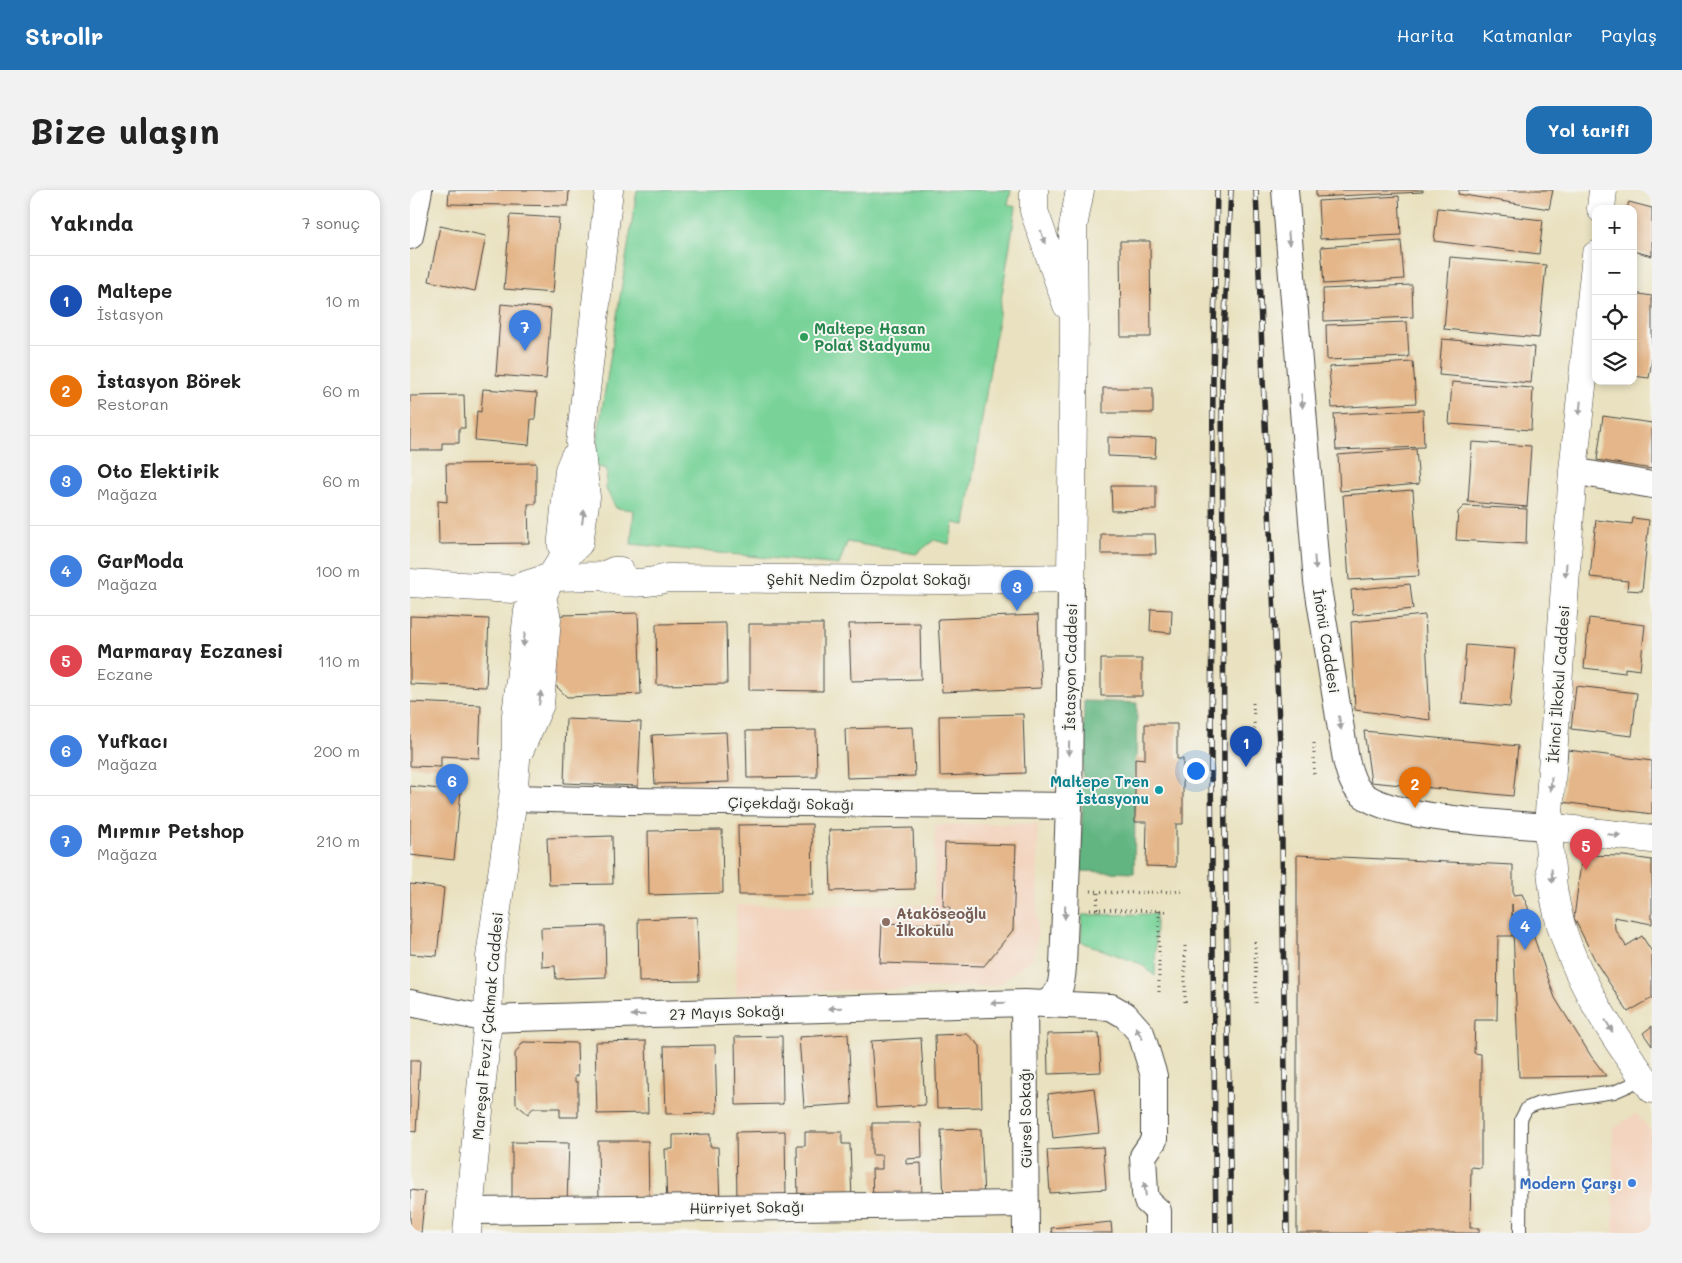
<!DOCTYPE html>
<html lang="tr">
<head>
<meta charset="utf-8">
<style>
	body { margin:0; font-family:Mali,sans-serif; background:#f2f2f2; color:#222 }
	.controls { position:absolute; right:15px; top:15px; display:grid; overflow:hidden; border-radius:10px; box-shadow:0 2px 8px #0003 }
	.controls button { width:45px; height:45px; display:grid; place-items:center; padding:0; border:0; border-bottom:1px solid #e0e0e0; background:#fff; color:#222; font:25px sans-serif }
	.you { position:absolute; left:785px; top:580px; width:18px; height:18px; margin:-12px; border:4px solid #fff; border-radius:50%; background:#1a73e8; box-shadow:0 0 0 8px #1a73e833 }
	.badge { display:grid; place-items:center; width:32px; height:32px; border-radius:50%; background:#1f6fb2; color:#fff; font-size:16px; font-weight:700 }
	.pin { position:absolute; translate:-50% -41px; filter:drop-shadow(0 1px 2px #0008) }
	.pin::after { content:''; position:absolute; top:26px; width:18px; height:15px; background:inherit; clip-path:polygon(0 0,100% 0,50% 100%) }
	.list { margin:0; padding:0; list-style:none }
	h2 { display:flex; justify-content:space-between; align-items:center; height:65px; margin:0; padding:0 20px; font-size:21px }
	h2 small { font-size:16px; font-weight:400; color:#767676 }
	.list li { display:grid; grid-template-columns:32px 1fr auto; gap:15px; align-items:center; box-sizing:border-box; height:90px; padding:0 20px; border-top:1px solid #e0e0e0 }
	.list b { display:block; font-size:19px; white-space:nowrap }
	.list p { margin:0; font-size:16px; white-space:nowrap; color:#767676 }
	.list em { font-size:16px; font-style:normal; color:#767676 }
	.icon { flex:none; width:28px; height:28px; fill:none; stroke:currentColor; stroke-width:2; stroke-linecap:round; stroke-linejoin:round }
	.map { position:relative; flex:none; width:1242px; height:1043px; overflow:hidden; border-radius:15px }
	header { display:flex; align-items:center; gap:30px; box-sizing:border-box; height:70px; padding:0 25px; background:#1f6fb2; color:#fff }
	header strong { font-size:24px }
	nav { display:flex; gap:28px; margin-inline-start:auto; font-size:18px }
	.intro { display:flex; align-items:center; justify-content:space-between; box-sizing:border-box; height:120px; padding:0 30px }
	h1 { margin:0; font-size:35px }
	.button { padding:12px 22px; border-radius:15px; background:#1f6fb2; color:#fff; font-size:18px; font-weight:700 }
	main { display:flex; gap:30px; padding:0 30px }
	aside { flex:1; background:#fff; border-radius:15px; box-shadow:0 2px 8px #0003 }
	.map>svg:first-child { display:block }
	.built { fill:#f3d4bf }
	.green { fill:#79d399; stroke:#527f62 }
	.forest { fill:#62b581; stroke:#467056 }
	.building { fill:#e4b689 }
	.lines { fill:none; stroke-linecap:round; stroke-linejoin:round }
	.service-casing { stroke:#484641; stroke-width:14 }
	.minor-casing { stroke:#484641; stroke-width:28 }
	.tertiary-casing { stroke:#484641; stroke-width:29 }
	.primary-casing { stroke:#484641; stroke-width:29 }
	.path { stroke:#484641; stroke-width:3; stroke-dasharray:1 4; stroke-linecap:butt }
	.service { stroke:#fff; stroke-width:12 }
	.minor { stroke:#fff; stroke-width:26 }
	.tertiary { stroke:#fff; stroke-width:28 }
	.primary { stroke:#fff; stroke-width:28 }
	.rail-casing { stroke:#2b2b2b; stroke-width:5.5 }
	.rail { stroke:#f6f6f2; stroke-width:4; stroke-dasharray:11; stroke-linecap:butt }
	.oneway { fill:#a0a0a0 }
	.leisure-dot { fill:#2e9e5b; stroke:#f6f6f2; stroke-width:2 }
	.culture-dot { fill:#0f9aa8; stroke:#f6f6f2; stroke-width:2 }
	.education-dot { fill:#8d6e63; stroke:#f6f6f2; stroke-width:2 }
	.shop-dot { fill:#3f7fe0; stroke:#f6f6f2; stroke-width:2 }
	.labels { text-anchor:middle; dominant-baseline:central; stroke-width:4; stroke-linejoin:round; paint-order:stroke }
	.leisure-label { font-size:15px; font-weight:bold; fill:#27864d; stroke:#f6f6f2; text-anchor:start }
	.street-label { font-size:15px; fill:#2b2b2b; stroke:#f6f6f2 }
	.culture-label { font-size:15px; font-weight:bold; fill:#0d838f; stroke:#f6f6f2; text-anchor:end }
	.education-label { font-size:15px; font-weight:bold; fill:#785e54; stroke:#f6f6f2; text-anchor:start }
	.shop-label { font-size:15px; font-weight:bold; fill:#366cbe; stroke:#f6f6f2; text-anchor:end }
</style>
</head>
<body>
<header>
<strong>Strollr</strong>
<nav><a>Harita</a><a>Katmanlar</a><a>Paylaş</a></nav>
</header>
<div class="intro"><h1>Bize ulaşın</h1><a class="button">Yol tarifi</a></div>
<main>
<aside>
<h2>Yakında<small>7 sonuç</small></h2>
<ul class="list">
<li><span class="badge" style="background:#1a4fb4">1</span><div><b>Maltepe</b><p>İstasyon</p></div><em>10 m</em></li>
<li><span class="badge" style="background:#e8710a">2</span><div><b>İstasyon Börek</b><p>Restoran</p></div><em>60 m</em></li>
<li><span class="badge" style="background:#3f7fe0">3</span><div><b>Oto Elektirik</b><p>Mağaza</p></div><em>60 m</em></li>
<li><span class="badge" style="background:#3f7fe0">4</span><div><b>GarModa</b><p>Mağaza</p></div><em>100 m</em></li>
<li><span class="badge" style="background:#e0444e">5</span><div><b>Marmaray Eczanesi</b><p>Eczane</p></div><em>110 m</em></li>
<li><span class="badge" style="background:#3f7fe0">6</span><div><b>Yufkacı</b><p>Mağaza</p></div><em>200 m</em></li>
<li><span class="badge" style="background:#3f7fe0">7</span><div><b>Mırmır Petshop</b><p>Mağaza</p></div><em>210 m</em></li>
</ul>
</aside>
<div class="map">
<svg width="1242" height="1043" viewBox="0 0 1242 1043">
	<rect width="100%" height="100%" fill="#f6f6f2"/>
	<filter id="ink" filterUnits="userSpaceOnUse"><feTurbulence type="fractalNoise" baseFrequency=".02" numOctaves="2"/><feDisplacementMap in="SourceGraphic" scale="10" xChannelSelector="R" yChannelSelector="G"/><feConvolveMatrix kernelMatrix="1 2 1 2 8 2 1 2 1" color-interpolation-filters="sRGB"/></filter>
	<filter id="wash" filterUnits="userSpaceOnUse"><feTurbulence type="fractalNoise" baseFrequency=".0096" numOctaves="4" result="noise"/><feDisplacementMap in="SourceGraphic" scale="20" xChannelSelector="R" yChannelSelector="G"/><feGaussianBlur stdDeviation="1.12" result="paint"/><feColorMatrix in="noise" values="0 0 0 0 0 0 0 0 0 0 0 0 0 0 0 0 0 1.4 0 .05"/><feComposite in="paint" operator="in"/></filter>
	<g filter="url(#wash)">
		<rect width="100%" height="100%" fill="#e9e1bf"/>
		<path class="built" d="M628,633L627,749L623,768L586,796L326,804V715H524L525,635Z
			M1226,923L1242,943V1043H1203V939Z"/>
		<path class="green" d="M227,0H601L598,15L606,17L555,335L544,333L539,354L524,350L506,364L437,352L429,375L221,354L224,320L206,318L196,299L197,279L183,276Z
			M746,724L745,786L731,774L671,752L672,725Z"/>
		<path class="forest" d="M674,511L727,513L724,683L671,681Z"/>
		<g id="blocks">
			<path class="building" d="M39,0H159L158,16L38,14Z
				M906,0H1013V2L906,7Z
				M1049,0H1143L1139,19L1048,4Z
				M989,6L991,45L910,49L908,11Z
				M1219,12L1242,18V66L1223,61V19H1217Z
				M1028,18L1133,30L1129,64L1024,51Z
				M100,25L149,28L143,103L94,99Z
				M30,36L76,46L65,101L19,91Z
				M710,51H740L741,147H711Z
				M991,51L994,89L914,94L911,57Z
				M1040,67L1136,75L1129,148L1034,139Z
				M1002,95L1003,127L914,131L913,99Z
				M1223,103L1242,106V169L1239,188L1223,186Z
				M91,114L141,119L136,189L86,185Z
				M997,132L999,167L917,170L916,135Z
				M1032,149L1124,157L1121,193L1029,185Z
				M1003,172L1006,213L922,218L919,177Z
				M1042,192L1123,198L1121,240L1039,234Z
				M693,198H743V223H693Z
				M73,199L127,203L125,229H121L119,255L65,250L67,221L71,222Z
				M54,205L55,238H49V253H32V260H0V206Z
				M1013,220L1014,257L926,260L924,224Z
				M1193,226L1242,233V279L1187,270Z
				M698,247L746,249L745,268L698,266Z
				M1062,252L1121,256L1117,317L1058,312Z
				M1006,259L1009,294L930,301L928,265Z
				M126,273V314H118L119,353L29,354L28,311L37,312L36,274Z
				M701,296H746V320L702,321Z
				M1003,300L1009,386L939,390L933,305Z
				M1054,316L1117,319L1116,354L1046,350L1048,322Z
				M1223,328L1239,330L1232,401L1217,400L1218,391L1180,387L1186,330L1222,334Z
				M691,344H745L746,364H691Z
				M1000,394L1003,419L943,425L941,400Z
				M741,419L762,420L761,443L740,441Z
				M228,423L231,504L157,507L142,492L145,432L152,425Z
				M628,425L631,498L532,502L528,429Z
				M1015,425L1020,530L945,520L941,432Z
				M0,426L79,429L76,497L0,494Z
				M1179,428L1235,435L1230,480L1215,478V483L1174,478Z
				M316,433L317,494L247,495L246,434Z
				M510,433L511,489L441,491L439,434Z
				M339,434H413V501L339,500Z
				M1056,455L1105,459L1100,517L1052,513Z
				M691,469H732V506H691Z
				M1166,496L1227,503L1222,546L1161,539Z
				M0,512L71,515L69,568L31,566V577L0,576Z
				M613,524L615,583L530,586L529,526Z
				M156,529L231,532L228,596L154,593Z
				M735,534H767V569H773V634H766V677L736,676L737,632H725V568L735,569Z
				M503,537L505,586L437,588L435,539Z
				M406,540L407,587L337,588L336,541Z
				M954,541L1108,556L1103,606L961,592Z
				M316,542L319,592L245,594L242,545Z
				M1158,560L1242,571V624L1152,612Z
				M0,596L51,601L44,670L0,665Z
				M402,634L403,705H329L328,635Z
				M503,638L505,699L421,701L419,640Z
				M312,640L313,703L239,705L238,641Z
				M202,646L203,694L139,695L137,648Z
				M535,653L606,655L603,740L574,776L470,773L472,733L539,735L540,717L533,716Z
				M887,665L1103,675V705L1112,704L1118,717L1121,739L1145,808L1181,866L1196,886L1109,887L1102,714V746H1088L1087,830H1065L1064,863L1071,864V978L1061,977L1060,1038H1069V1043H887Z
				M1172,665L1214,666L1242,670V734L1204,727L1205,739L1216,756L1232,746L1242,762V808L1218,822L1187,774L1164,728Z
				M0,694L34,698L27,766L0,764Z
				M287,727L289,791L229,792L228,729Z
				M195,736L196,787L146,789L145,776L132,777L131,738Z
				M1242,836V856L1233,843Z
				M689,843L691,882L638,884L637,844Z
				M438,844L442,914L394,917L389,847Z
				M557,844L570,856L572,917L527,918L525,845Z
				M372,846L373,914L326,915L325,847Z
				M511,848L515,915L466,918L461,851Z
				M236,851L238,923L187,924L185,852Z
				M113,852L167,853L168,886H165V892H168V927H150V918H123L118,924L106,914L105,864Z
				M305,855L307,923L256,924L254,856Z
				M0,870H10L6,942L0,941Z
				M684,898L689,943L643,948L638,904Z
				M462,933H511L512,968L496,969V974L511,973L512,1009L463,1010L462,979H472V965H462Z
				M571,939L574,1009L534,1010L531,940Z
				M375,941L376,1010L327,1011L326,942Z
				M395,942H432V954H440L442,1011L388,1013L387,956H395Z
				M300,944V957H308L310,1014L257,1015L255,959H263V945Z
				M188,951H238L239,1012H189Z
				M102,952L159,953L157,1013L102,1012Z
				M693,957L696,999L640,1003L637,960Z
				M0,1000L15,1002L11,1043H0Z
				M701,1032L702,1043H642L641,1038Z"/>
		</g>
	</g>
	<g filter="url(#ink)">
		<use href="#blocks" fill-opacity="0" stroke="#484641" stroke-width="1"/>
		<g class="lines">
			<defs>
				<path id="service" d="M1110,1043L1111,929L1117,918L1129,913L1204,902L1220,895L1232,885"/>
				<path id="minor" d="M875,0L907,392L936,570C939,581 942,594 950,602C978,630 1096,633 1138,637
					M0,46L9,0
					M1163,281L1242,295
					M103,608L218,611L659,616
					M0,813L78,829L614,813L701,817L715,825L731,843L744,886V950L733,966L735,1003L737,1011L748,1021V1043
					M614,813L616,1043
					M636,813C651,804 652,792 653,776L659,616L661,388
					M59,1021L616,1014"/>
				<path id="tertiary" d="M152,356V349L159,280L164,268
					M110,559L130,514L137,429L132,407
					M1138,637C1140,666 1141,696 1148,724C1163,786 1204,848 1242,899
					M57,1043L78,829L80,767L103,608L106,570V525L118,421L132,407L141,387L153,368L169,353L176,307L170,253L199,0"/>
				<path id="primary" d="M624,0V21L657,115
					M1191,19L1193,0
					M1186,65L1163,281L1138,637L1242,649
					M193,386C212,395 236,394 257,388L537,390L661,388L664,135L663,37L670,0
					M0,393L103,399L141,387L193,386L204,381H210"/>
			</defs>
			<use href="#service" class="service-casing"/>
			<use href="#minor" class="minor-casing"/>
			<use href="#tertiary" class="tertiary-casing"/>
			<use href="#primary" class="primary-casing"/>
			<path class="path" d="M843,513L846,563
				M904,584V549
				M681,701L715,703L775,701
				M680,719L757,721
				M687,719L688,701
				M845,752L846,813
				M749,802V721
				M775,812V752"/>
			<use href="#service" class="service"/>
			<use href="#minor" class="minor"/>
			<use href="#tertiary" class="tertiary"/>
			<use href="#primary" class="primary"/>
			<defs>
				<path id="rail" d="M821,0L812,188L814,577L821,1043
					M846,0L853,189L871,576L877,1043
					M806,1043L801,577L803,188L807,0"/>
			</defs>
			<use href="#rail" class="rail-casing"/>
			<use href="#rail" class="rail"/>
		</g>
		<defs><path id="oneway-solid" d="M-6-.8H1V-3.2L6.5 0L1 3.2V.8H-6Z" transform="scale(1.25)"/></defs>
		<g class="oneway">
			<use href="#oneway-solid" transform="translate(633 47) rotate(71)"/>
			<use href="#oneway-solid" transform="translate(879 49) rotate(85)"/>
			<use href="#oneway-solid" transform="translate(892 211) rotate(85)"/>
			<use href="#oneway-solid" transform="translate(1170 218) rotate(96)"/>
			<use href="#oneway-solid" transform="translate(173 327) rotate(-82)"/>
			<use href="#oneway-solid" transform="translate(905 373) rotate(85)"/>
			<use href="#oneway-solid" transform="translate(1156 380) rotate(94)"/>
			<use href="#oneway-solid" transform="translate(114 450) rotate(97)"/>
			<use href="#oneway-solid" transform="translate(130 508) rotate(-82)"/>
			<use href="#oneway-solid" transform="translate(930 533) rotate(81)"/>
			<use href="#oneway-solid" transform="translate(659 559) rotate(91)"/>
			<use href="#oneway-solid" transform="translate(1141 594) rotate(94)"/>
			<use href="#oneway-solid" transform="translate(1204 645) rotate(7)"/>
			<use href="#oneway-solid" transform="translate(1142 686) rotate(86)"/>
			<use href="#oneway-solid" transform="translate(655 722) rotate(92)"/>
			<use href="#oneway-solid" transform="translate(588 813) rotate(178)"/>
			<use href="#oneway-solid" transform="translate(425 818) rotate(178)"/>
			<use href="#oneway-solid" transform="translate(228 825) rotate(178)"/>
			<use href="#oneway-solid" transform="translate(1199 836) rotate(59)"/>
			<use href="#oneway-solid" transform="translate(729 843) rotate(-120)"/>
			<use href="#oneway-solid" transform="translate(735 999) rotate(-97)"/>
		</g>
	</g>
	<circle class="leisure-dot" cx="394" cy="147" r="5"/>
	<circle class="culture-dot" cx="749" cy="600" r="5"/>
	<circle class="education-dot" cx="476" cy="732" r="5"/>
	<circle class="shop-dot" cx="1222" cy="993" r="5"/>
	<g class="labels">
		<g class="leisure-label">
			<text x="404" y="138">Maltepe Hasan<tspan x="404" dy="17">Polat Stadyumu</tspan></text>
		</g>
		<g class="street-label">
			<text x="459" y="389">Şehit Nedim Özpolat Sokağı</text>
			<text transform="translate(917 451) rotate(81)">İnönü Caddesi</text>
			<text transform="translate(660 477) rotate(-89)">İstasyon Caddesi</text>
			<text transform="translate(1148 494) rotate(-86)">İkinci İlkokul Caddesi</text>
			<text transform="translate(381 613) rotate(1)">Çiçekdağı Sokağı</text>
			<text transform="translate(317 822) rotate(-2)">27 Mayıs Sokağı</text>
			<text transform="translate(77 836) rotate(-85)">Mareşal Fevzi Çakmak Caddesi</text>
			<text transform="translate(615 928) rotate(-91)">Gürsel Sokağı</text>
			<text transform="translate(337 1017) rotate(-1)">Hürriyet Sokağı</text>
		</g>
		<g class="culture-label">
			<text x="739" y="591">Maltepe Tren<tspan x="739" dy="17">İstasyonu</tspan></text>
		</g>
		<g class="education-label">
			<text x="486" y="723">Ataköseoğlu<tspan x="486" dy="17">İlkokulu</tspan></text>
		</g>
		<g class="shop-label">
			<text x="1212" y="993">Modern Çarşı</text>
		</g>
	</g>
</svg>
<div class="controls">
<button>+</button>
<button>−</button>
<button><svg class="icon" aria-label="locate" viewBox="0 0 24 24"><circle cx="12" cy="12" r="6"/><path d="M12 2v4M12 18v4M2 12h4M18 12h4"/></svg></button>
<button><svg class="icon" aria-label="layers" viewBox="0 0 24 24"><path d="M12 4l9 5-9 5-9-5zM3 14l9 5 9-5"/></svg></button>
</div>
<div class="you"></div>
<div class="pin badge" style="left:836px;top:577px;background:#1a4fb4">1</div>
<div class="pin badge" style="left:1005px;top:618px;background:#e8710a">2</div>
<div class="pin badge" style="left:607px;top:421px;background:#3f7fe0">3</div>
<div class="pin badge" style="left:1115px;top:760px;background:#3f7fe0">4</div>
<div class="pin badge" style="left:1176px;top:680px;background:#e0444e">5</div>
<div class="pin badge" style="left:42px;top:615px;background:#3f7fe0">6</div>
<div class="pin badge" style="left:115px;top:161px;background:#3f7fe0">7</div>
</div>
</main>
</body>
</html>
